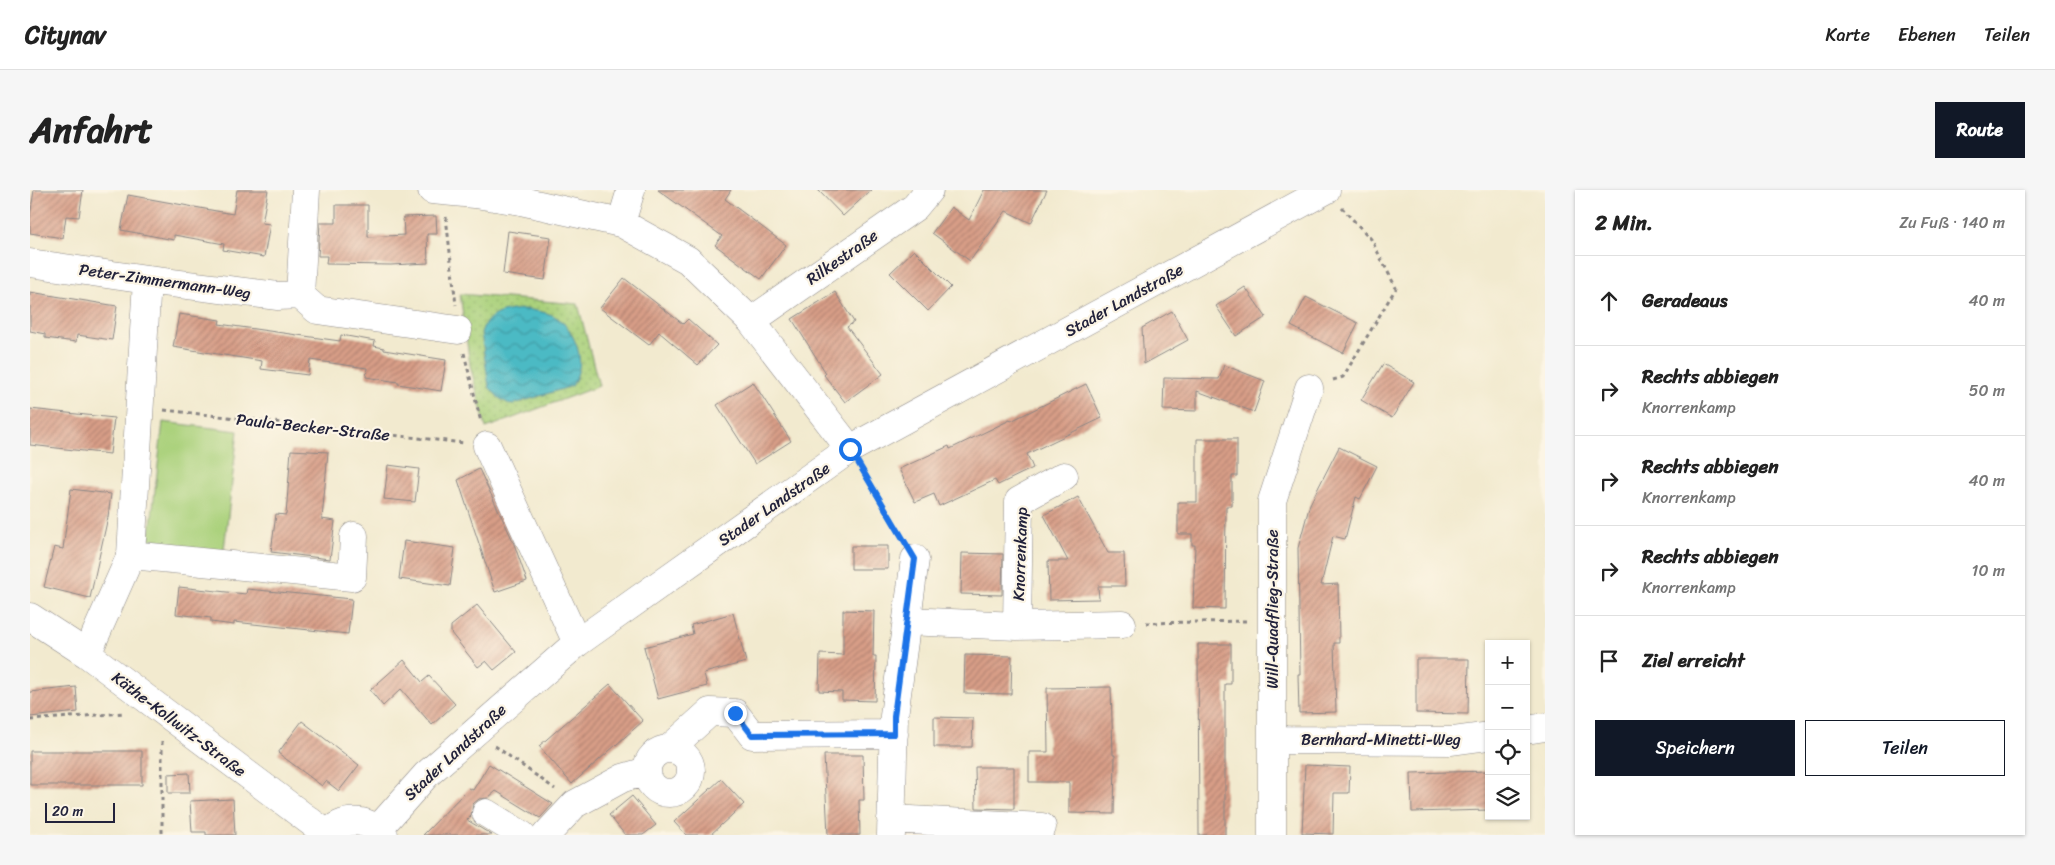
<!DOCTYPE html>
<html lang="de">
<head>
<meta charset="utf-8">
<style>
	body { margin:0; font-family:Sriracha,sans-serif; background:#f6f6f6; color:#222 }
	.controls { position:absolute; right:15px; bottom:15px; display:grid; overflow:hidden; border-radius:0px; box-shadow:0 1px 4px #0004 }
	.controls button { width:45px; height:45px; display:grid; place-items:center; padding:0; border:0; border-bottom:1px solid #e0e0e0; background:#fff; color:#222; font:25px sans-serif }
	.scale { position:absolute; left:15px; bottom:12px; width:70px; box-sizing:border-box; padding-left:5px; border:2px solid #22223b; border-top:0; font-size:14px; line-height:18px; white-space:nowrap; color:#22223b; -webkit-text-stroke:4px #fcf5e5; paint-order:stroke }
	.stop { position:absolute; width:15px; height:15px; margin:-11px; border:4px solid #1a73e8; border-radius:50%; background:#fff }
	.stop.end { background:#1a73e8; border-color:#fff; box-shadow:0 1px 5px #0008 }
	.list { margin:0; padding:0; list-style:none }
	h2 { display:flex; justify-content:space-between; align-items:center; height:65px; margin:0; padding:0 20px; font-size:21px }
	h2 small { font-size:16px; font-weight:400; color:#767676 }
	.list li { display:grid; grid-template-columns:32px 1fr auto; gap:15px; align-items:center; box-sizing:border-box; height:90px; padding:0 20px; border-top:1px solid #e0e0e0 }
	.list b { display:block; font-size:19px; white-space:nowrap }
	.list p { margin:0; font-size:16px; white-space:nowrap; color:#767676 }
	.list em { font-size:16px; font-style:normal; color:#767676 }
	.actions { display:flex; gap:10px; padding:15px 20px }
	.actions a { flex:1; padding:11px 0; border:1px solid #111827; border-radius:0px; text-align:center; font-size:18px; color:#111827 }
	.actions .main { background:#111827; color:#fff }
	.icon { flex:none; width:28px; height:28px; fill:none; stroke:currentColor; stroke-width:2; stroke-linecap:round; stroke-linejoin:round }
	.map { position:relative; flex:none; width:1515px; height:645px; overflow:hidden; border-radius:0px }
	header { display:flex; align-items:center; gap:30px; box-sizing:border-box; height:70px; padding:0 25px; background:#fff; border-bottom:1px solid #e0e0e0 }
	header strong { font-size:24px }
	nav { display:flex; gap:28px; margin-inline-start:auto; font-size:18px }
	.intro { display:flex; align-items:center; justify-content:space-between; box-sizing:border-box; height:120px; padding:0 30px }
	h1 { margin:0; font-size:35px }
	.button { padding:12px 22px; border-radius:0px; background:#111827; color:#fff; font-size:18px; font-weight:700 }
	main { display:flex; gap:30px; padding:0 30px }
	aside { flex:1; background:#fff; border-radius:0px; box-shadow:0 1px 4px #0004 }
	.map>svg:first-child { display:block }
	.grass { fill:url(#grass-dots); stroke:#667a5c }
	.green { fill:#aad17c; stroke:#667a5c }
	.water { fill:url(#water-waves); stroke:#376e80 }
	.building { fill:url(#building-hatch) }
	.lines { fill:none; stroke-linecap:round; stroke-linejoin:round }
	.minor-casing { stroke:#8a8685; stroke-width:29 }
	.path { stroke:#8a8685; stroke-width:3; stroke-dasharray:4 4; stroke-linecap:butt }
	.minor { stroke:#fff; stroke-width:28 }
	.route { stroke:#1a73e8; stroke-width:6 }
	.labels { text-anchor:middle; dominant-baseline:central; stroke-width:4.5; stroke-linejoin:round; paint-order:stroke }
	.street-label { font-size:16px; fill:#22223b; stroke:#fcf5e5 }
</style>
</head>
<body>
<header>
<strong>Citynav</strong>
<nav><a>Karte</a><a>Ebenen</a><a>Teilen</a></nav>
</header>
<div class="intro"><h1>Anfahrt</h1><a class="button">Route</a></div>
<main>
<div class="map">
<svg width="1515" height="645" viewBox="0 0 1515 645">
	<defs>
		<pattern id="grass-dots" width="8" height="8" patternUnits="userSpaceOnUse" patternTransform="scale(1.25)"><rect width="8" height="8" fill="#aad17c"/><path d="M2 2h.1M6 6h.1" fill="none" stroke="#92b36c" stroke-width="1.8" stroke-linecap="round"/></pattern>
		<pattern id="water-waves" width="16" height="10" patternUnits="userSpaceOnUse" patternTransform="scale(1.25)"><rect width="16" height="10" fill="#4cbac4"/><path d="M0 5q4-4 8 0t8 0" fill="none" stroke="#3f97a0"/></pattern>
		<pattern id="building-hatch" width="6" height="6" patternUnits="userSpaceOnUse" patternTransform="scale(1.25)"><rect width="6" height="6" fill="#d89e87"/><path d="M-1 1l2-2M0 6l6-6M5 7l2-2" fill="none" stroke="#af8070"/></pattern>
	</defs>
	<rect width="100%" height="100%" fill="#fcf5e5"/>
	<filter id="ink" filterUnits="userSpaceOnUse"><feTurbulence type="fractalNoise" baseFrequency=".02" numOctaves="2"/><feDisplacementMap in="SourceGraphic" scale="10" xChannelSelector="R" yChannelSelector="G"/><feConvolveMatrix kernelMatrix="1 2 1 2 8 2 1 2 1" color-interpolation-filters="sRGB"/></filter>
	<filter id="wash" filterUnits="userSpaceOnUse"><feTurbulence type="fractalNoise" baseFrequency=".0096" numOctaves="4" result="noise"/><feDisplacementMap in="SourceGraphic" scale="20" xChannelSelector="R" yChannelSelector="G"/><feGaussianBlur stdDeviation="1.12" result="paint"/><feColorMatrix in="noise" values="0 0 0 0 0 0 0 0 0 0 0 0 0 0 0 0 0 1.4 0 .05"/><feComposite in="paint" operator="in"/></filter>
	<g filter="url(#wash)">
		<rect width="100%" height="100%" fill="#f2eacf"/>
		<path class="grass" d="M430,104L548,114L569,196L456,238L440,175Z"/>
		<path class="green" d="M133,232L208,241L193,368L118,360Z"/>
		<path class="water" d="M495,119C506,121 520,122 529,129C542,139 554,165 548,182C547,187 544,192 542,196L481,215L469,208L459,197L451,143C457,122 476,120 495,119Z"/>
		<g id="blocks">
			<path class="building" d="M4,0H53L49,27L36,26L33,48L0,43V27Z
				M207,0H238L232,33L240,34L234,67L193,60L194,54L144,45V50L91,40L98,5L203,24Z
				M628,0H701L695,9L756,55L731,89L685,55L692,46Z
				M788,0H841L813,26Z
				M954,0H1017L1001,33L976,21L940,71L902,43L921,17L939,30Z
				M306,15H338V47L374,45L373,27L406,26L407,44H397L398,73L361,75L296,74L297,66H288L290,33H306Z
				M478,41L521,47L515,90L473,84Z
				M884,60L921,97L898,121L860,83Z
				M594,88L653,134L658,129L687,155L668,175L629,142L619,155L570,118Z
				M1215,97L1236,127L1206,146L1186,116Z
				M0,102L87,116L82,150L47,145L46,152L15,148V144L0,141Z
				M805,102L824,132L817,137L853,184L815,212L794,185L796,183L762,129Z
				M1276,107L1328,133L1313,163L1261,136Z
				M1142,121L1158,150L1114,174L1112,138Z
				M149,124L190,130L189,134L310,151L311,145L345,151L344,156L354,158V160L416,170L411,201L368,194V192L336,187L337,178L280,170L278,185L231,179L232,171L143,157Z
				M1353,174L1384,192L1362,228L1331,210Z
				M1194,175L1235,191L1224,222L1167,201V221L1133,220L1134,188L1189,189Z
				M723,192L761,251L725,274L687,215Z
				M1056,194L1072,228L997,264L1003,278L968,295L965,290L909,316L904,304L885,312L869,279L919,256L920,259L980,230L981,231Z
				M0,219L84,228L80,264L0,255Z
				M1167,249H1207V286H1202V316H1196L1195,419L1163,418L1165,355H1162V344H1148V312H1167Z
				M1309,257L1347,276L1330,309L1326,307L1315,349L1303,346L1291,395L1308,394L1309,453H1304L1306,522L1269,523L1268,484H1270L1268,358L1280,314Z
				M261,260L298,262L292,329L305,331L300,369L241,362L246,324L256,325Z
				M358,275L389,279L385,312L354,309Z
				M449,279L483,351L497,391L465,402L428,290Z
				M41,299L81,304L78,327L60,408L14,397L24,357L33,359Z
				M1048,307L1078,363H1094L1095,396H1068L1069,409L1019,410L1018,371H1038L1014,325Z
				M374,351L425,358L420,396L369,389Z
				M821,356H858V379H821Z
				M932,363L973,364L972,405L931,404Z
				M149,397L216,404L217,399L322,409L318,444L204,432V435L181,432V428L146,424Z
				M447,415L486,462L464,480L456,471L448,477L421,443V436Z
				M813,420L844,421L843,466H846L845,511L812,510V502L789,501L790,464L813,465Z
				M703,423L716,472L674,483L677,496L628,509L614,457L663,444L661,435Z
				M1168,454H1201V494H1195V645H1169Z
				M935,465L982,466L981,504L934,503Z
				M1386,469H1439L1438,524L1386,523Z
				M374,470L392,492L399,486L425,514L402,535L371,499L353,516L340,500Z
				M580,494L613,531L542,594L509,556Z
				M46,497L48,522L0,527V502Z
				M1081,497L1083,565H1085L1084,624L1039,623V592H999V562H1018L1017,498Z
				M904,527L943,528L942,557H904Z
				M272,531L329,575L309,601L296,591L292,596L248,563Z
				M0,561H112V595H0Z
				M794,565H833L834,610H829L830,645H798Z
				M459,574L523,614L510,628L466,601L458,608L449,609L443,614L441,626L437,630L462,645H393L439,598L443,600Z
				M1275,575L1320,577L1319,603H1304L1303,644L1272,643Z
				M945,577H984V619L946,618Z
				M1459,581V620L1382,622L1381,583Z
				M159,583L160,603H138V584Z
				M691,589L714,614L680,645H656L644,632Z
				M602,606L626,635L613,645H595L579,625Z
				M203,609L205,645H176V642H162L160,611Z"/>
		</g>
	</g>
	<g filter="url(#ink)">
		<use href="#blocks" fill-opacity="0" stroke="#8a8685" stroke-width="1"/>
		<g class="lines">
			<defs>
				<path id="minor" d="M402,0L445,4L491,11L591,33L658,70L721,131L820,259
					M591,33L601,0
					M0,73L117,90L248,106L270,105L276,0
					M270,105L287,120L428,140
					M721,131L885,17L899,0
					M457,256L547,453
					M101,365L322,387L324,346
					M0,427L57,464L297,644
					M877,431L987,436L1092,434
					M987,436L989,311L1034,286
					M57,464L101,365L117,90
					M1496,540L1515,537
					M1242,550L1422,551L1459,546
					M639,559L680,522L705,523L722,545L864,544
					M617 581a22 22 0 1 1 44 0a22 22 0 1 1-44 0Z
					M456,623L492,645
					M861,629L1012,637
					M348,639L396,585L547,453L820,259L1296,0
					M296,645C313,627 336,627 354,645
					M516,645L545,614L593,588L617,581
					M861,645L864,526L885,369
					M1242,645V311L1279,198"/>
			</defs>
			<use href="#minor" class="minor-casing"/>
			<path class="path" d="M416,27L426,115
				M434,163L451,232
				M1303,190L1313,187L1366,98L1341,49L1312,18
				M134,220L434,253
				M832,279L872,347
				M1116,433L1217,431
				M0,530L95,523
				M132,551V645
				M465,556L525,599"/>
			<use href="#minor" class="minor"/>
		</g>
	</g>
	<g class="lines" filter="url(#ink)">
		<path class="route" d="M705,523L722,545L864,544V526L885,369L820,259"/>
	</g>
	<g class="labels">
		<g class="street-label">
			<text transform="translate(812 67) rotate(-35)">Rilkestraße</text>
			<text transform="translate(135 91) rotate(8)">Peter-Zimmermann-Weg</text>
			<text transform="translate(1094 110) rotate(-29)">Stader Landstraße</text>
			<text transform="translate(283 237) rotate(6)">Paula-Becker-Straße</text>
			<text transform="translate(744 314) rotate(-35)">Stader Landstraße</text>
			<text transform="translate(990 364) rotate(-88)">Knorrenkamp</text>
			<text transform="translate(1242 419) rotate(-90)">Will-Quadflieg-Straße</text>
			<text transform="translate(149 534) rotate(37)">Käthe-Kollwitz-Straße</text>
			<text x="1351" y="549">Bernhard-Minetti-Weg</text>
			<text transform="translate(425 562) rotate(-43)">Stader Landstraße</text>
		</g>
	</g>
</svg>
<div class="controls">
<button>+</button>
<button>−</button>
<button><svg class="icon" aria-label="locate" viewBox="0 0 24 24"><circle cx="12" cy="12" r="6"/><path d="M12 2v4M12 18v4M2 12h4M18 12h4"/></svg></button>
<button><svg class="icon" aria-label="layers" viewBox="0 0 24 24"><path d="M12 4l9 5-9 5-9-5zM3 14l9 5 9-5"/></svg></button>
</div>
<div class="scale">20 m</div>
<div class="stop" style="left:820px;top:259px"></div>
<div class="stop end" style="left:705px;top:523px"></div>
</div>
<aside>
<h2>2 Min.<small>Zu Fuß · 140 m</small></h2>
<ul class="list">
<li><svg class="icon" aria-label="ahead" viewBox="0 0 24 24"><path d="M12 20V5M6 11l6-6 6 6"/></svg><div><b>Geradeaus</b></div><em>40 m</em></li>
<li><svg class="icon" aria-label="right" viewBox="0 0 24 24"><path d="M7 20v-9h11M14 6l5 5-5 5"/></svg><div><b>Rechts abbiegen</b><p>Knorrenkamp</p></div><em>50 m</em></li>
<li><svg class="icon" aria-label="right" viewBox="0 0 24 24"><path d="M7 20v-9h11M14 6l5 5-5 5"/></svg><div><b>Rechts abbiegen</b><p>Knorrenkamp</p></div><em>40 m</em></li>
<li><svg class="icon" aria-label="right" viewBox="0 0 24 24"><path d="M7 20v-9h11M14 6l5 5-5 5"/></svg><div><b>Rechts abbiegen</b><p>Knorrenkamp</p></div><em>10 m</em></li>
<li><svg class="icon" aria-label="arrive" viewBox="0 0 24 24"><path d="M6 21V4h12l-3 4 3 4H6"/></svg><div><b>Ziel erreicht</b></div></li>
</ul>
<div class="actions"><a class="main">Speichern</a><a>Teilen</a></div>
</aside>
</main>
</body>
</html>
